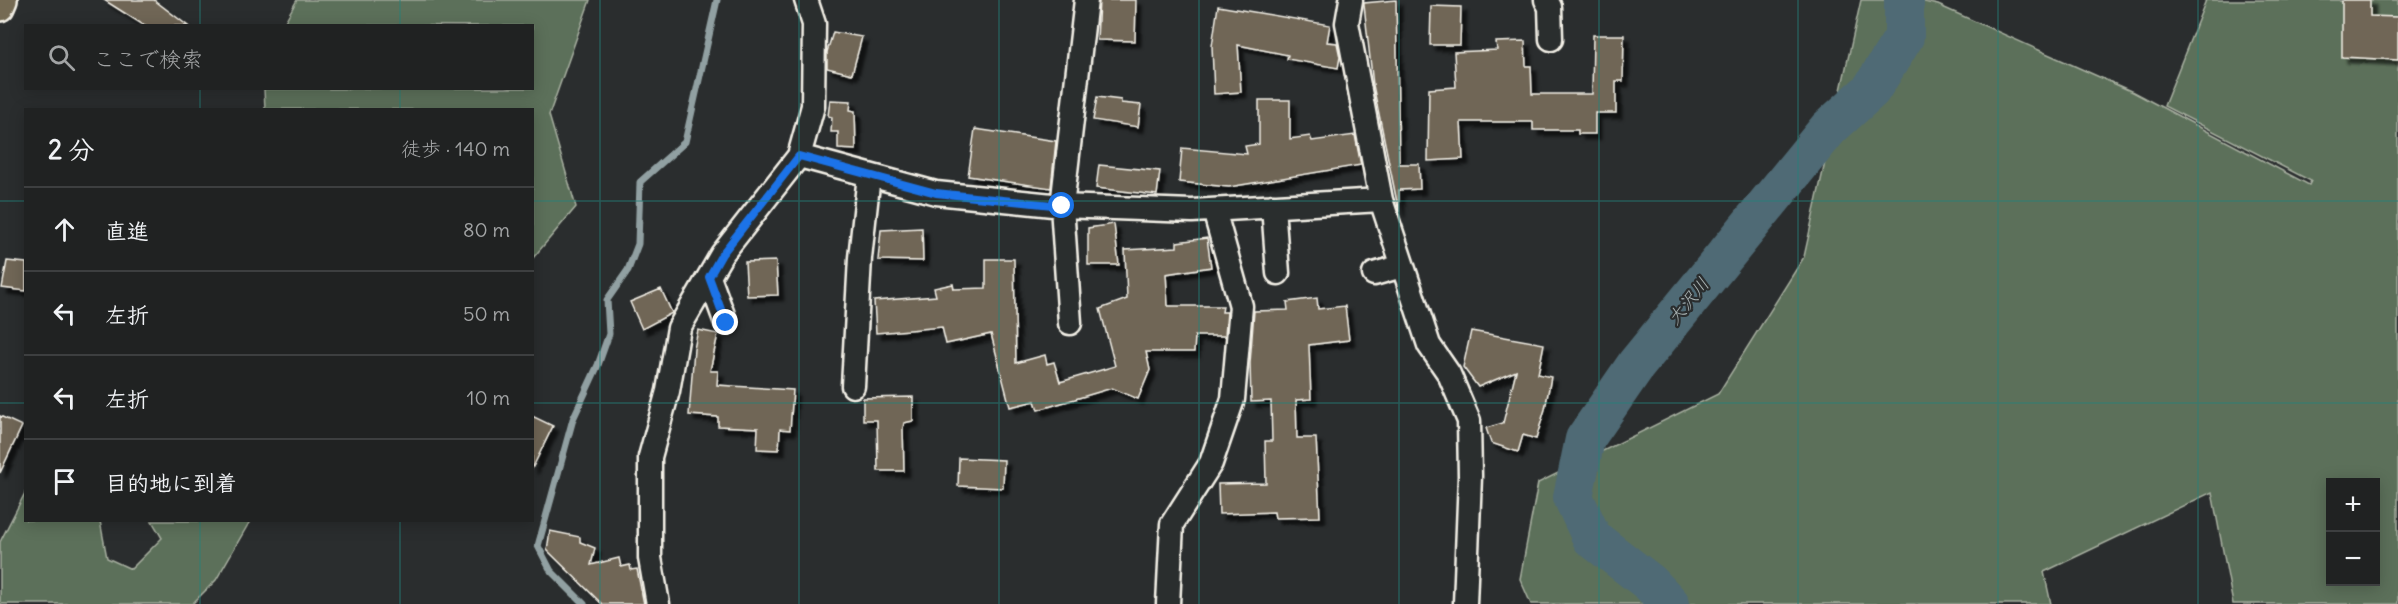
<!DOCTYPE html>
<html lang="ja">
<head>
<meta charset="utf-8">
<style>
	body { margin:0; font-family:Delius,"Klee One",sans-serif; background:#282a2a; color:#f1f3f6 }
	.controls { position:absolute; right:18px; bottom:18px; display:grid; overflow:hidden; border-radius:0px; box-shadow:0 3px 15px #0003 }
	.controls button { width:54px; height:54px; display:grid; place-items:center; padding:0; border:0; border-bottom:2px solid #3d3f40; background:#202222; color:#f1f3f6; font:30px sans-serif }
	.stop { position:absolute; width:18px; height:18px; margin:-14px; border:4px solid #1a73e8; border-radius:50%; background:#fff }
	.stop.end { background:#1a73e8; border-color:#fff; box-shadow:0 2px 6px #0008 }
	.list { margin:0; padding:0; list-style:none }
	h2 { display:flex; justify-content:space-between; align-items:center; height:78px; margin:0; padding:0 24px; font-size:26px }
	h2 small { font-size:20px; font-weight:400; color:#a2a4a5 }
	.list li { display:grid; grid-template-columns:39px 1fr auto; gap:18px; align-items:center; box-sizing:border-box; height:84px; padding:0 24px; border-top:2px solid #3d3f40 }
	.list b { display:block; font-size:22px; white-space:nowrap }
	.list em { font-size:20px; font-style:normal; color:#a2a4a5 }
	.icon { flex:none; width:33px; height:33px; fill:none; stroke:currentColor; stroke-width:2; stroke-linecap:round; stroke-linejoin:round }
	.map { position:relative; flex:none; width:2398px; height:604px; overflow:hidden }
	.search { position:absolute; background:#202222; box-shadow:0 3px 15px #0003; left:24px; top:24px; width:510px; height:66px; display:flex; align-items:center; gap:15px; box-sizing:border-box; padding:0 21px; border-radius:0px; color:#a2a4a5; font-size:22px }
	.panel { position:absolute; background:#202222; box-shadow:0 3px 15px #0003; left:24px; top:108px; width:510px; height:414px; border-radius:0px }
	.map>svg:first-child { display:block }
	.green { fill:#5c705a; stroke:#a8b0a1; stroke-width:1.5; fill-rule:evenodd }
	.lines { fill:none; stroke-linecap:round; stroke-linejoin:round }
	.stream { stroke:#91a0a2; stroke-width:7 }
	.river { stroke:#4f6a74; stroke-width:40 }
	.building { fill:#706657; stroke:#f4f1e8; stroke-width:1.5; filter:url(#shadow) }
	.minor-casing { stroke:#f4f1e8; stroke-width:27 }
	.major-casing { stroke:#f4f1e8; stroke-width:32 }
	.minor { stroke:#2a2d2e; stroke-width:22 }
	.major { stroke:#746b52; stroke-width:27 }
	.route { stroke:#1a73e8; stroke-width:8 }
	.grid { fill:none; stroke:#26827a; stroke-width:1.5; stroke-opacity:0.55 }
	.labels { text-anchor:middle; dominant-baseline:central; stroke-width:4.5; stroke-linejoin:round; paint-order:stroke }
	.water-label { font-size:18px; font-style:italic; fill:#aab4b4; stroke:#2a2d2e }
</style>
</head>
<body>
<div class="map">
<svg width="2398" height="604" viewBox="0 0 2398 604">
	<defs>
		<filter id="shadow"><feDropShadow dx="5.5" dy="5.5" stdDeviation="1.5" flood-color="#0009"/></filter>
	</defs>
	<rect width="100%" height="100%" fill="#2a2d2e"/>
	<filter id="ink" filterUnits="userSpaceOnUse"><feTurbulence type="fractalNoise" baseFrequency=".0167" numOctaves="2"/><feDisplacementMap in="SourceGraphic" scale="12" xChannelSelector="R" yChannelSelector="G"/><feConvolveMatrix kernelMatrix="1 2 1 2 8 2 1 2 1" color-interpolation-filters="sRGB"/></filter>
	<g filter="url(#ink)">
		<path class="green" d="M297,0H590L549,115L576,207L533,258L532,110L265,109L264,89L532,88V26L283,25Z
			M1861,0H1916L1938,5L2133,92L2309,185L2311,181L2164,106L2206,0H2398V604H2233L2212,492L2044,572L2051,604H1531L1520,579L1538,483L1718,394L1804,257ZM2330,482H2376V582H2330Z
			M25,493L26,520L100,521L107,558L131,569L162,538L152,521H250L216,580L192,604H0V542Z"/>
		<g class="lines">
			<path class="stream" d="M584,604L551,571L538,546L573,419L598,365L609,334L607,300L628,270L638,244L640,182L685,142L717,0"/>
			<path class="river" d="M1670,604L1650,583L1592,538L1573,497L1585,439L1636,365L1829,128L1871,90L1904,37V0"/>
		</g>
		<path class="building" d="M104,0H154L188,26H145Z
			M1099,0H1136L1135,41L1097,40Z
			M1396,0L1399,164H1419L1420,189L1399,190V212L1373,85L1364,5V3Z
			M2342,0H2370V16L2398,17V60L2342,57Z
			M1218,6L1330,25L1327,42L1337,43L1340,57L1338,68L1287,59L1288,55L1238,45L1241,92L1214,94L1212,46Z
			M1431,6L1461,7L1460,45H1430Z
			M833,32L862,37L852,74L827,68V52Z
			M1593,35H1624L1623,81H1616V113H1595V134H1578V130H1533V122H1461L1463,159L1428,161L1429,89L1456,87L1454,52L1497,50L1496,42L1525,41L1526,66H1531L1532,94H1592Z
			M1097,97L1121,100V103L1141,105L1138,127L1093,120Z
			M830,100L851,101L850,110L855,111L856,150L838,149V132H831L832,117L828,116Z
			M1259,100H1290V139L1310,136L1312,141L1355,135L1361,165L1229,187L1179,182L1182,148L1247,154L1245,146L1259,144Z
			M975,129L1056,141L1051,188L968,176Z
			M1099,165L1160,171L1157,195L1096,188Z
			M1114,224L1119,265H1088V228Z
			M922,228L923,261L878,260L881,230Z
			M1207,238L1211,267L1166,274L1168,306H1223L1222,312H1227L1225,336H1195L1194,352H1146L1150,370L1138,399L1112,388L1038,410L1035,401L1010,407L991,334L946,344L942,327L876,333L874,301L936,296L934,288L953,284L954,289L986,288V259H1014L1016,363L1045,355L1047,364L1054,362L1060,382L1115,366L1100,309L1127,299L1125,250L1177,247V242Z
			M7,261L26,263V291L2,288Z
			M776,261L778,295L747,296L745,262Z
			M661,289L672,313L642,329L630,302Z
			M1317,298L1318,309L1345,306L1349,340L1309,345L1311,399L1296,400L1297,438H1316L1320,517L1275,518L1274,512L1219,514L1218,484L1266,483L1265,441H1272L1271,401L1251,402L1250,363L1254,311L1288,310L1287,302Z
			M698,330L718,334L710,371H718L717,385L793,390L790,430L780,429L779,450L757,449L758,428L718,426V417L689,415L694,349Z
			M1471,331L1544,344L1538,374L1551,377L1545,409L1536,439L1523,435L1518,452L1491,443L1486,428L1503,423L1516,371L1478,387L1463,367Z
			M913,397V421L904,423L903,428L904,471H878L877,420H863V398Z
			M0,416L22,426L0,473Z
			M532,416L553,426L532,469Z
			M959,458L1004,460L1003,488L958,486Z
			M550,531L580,537V542L595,548L591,565L619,558L621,567L630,565L631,570L637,569L644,604H602L547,550Z"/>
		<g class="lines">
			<defs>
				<path id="minor" d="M1351,0L1347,23L1381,200L1429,345L1449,374L1469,421L1470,476L1465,604
					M1546,0L1550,7L1551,39
					M799,156L936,193L1062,206L1192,211L1381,200
					M1273,206L1278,273
					M1374,274L1402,266
					M709,277L726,323
					M1070,323L1062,206L1086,0
					M853,386L860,258L869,175
					M658,604L650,558V457L668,391L679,328L722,254L799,156L813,106L814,24L806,0
					M1168,604L1172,524L1211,463L1233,399L1241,306L1214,210"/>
				<path id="major" d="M0,7L3,0"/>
			</defs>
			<use href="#minor" class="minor-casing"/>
			<use href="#major" class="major-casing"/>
			<use href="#minor" class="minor"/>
			<use href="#major" class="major"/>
		</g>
	</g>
	<g class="lines" filter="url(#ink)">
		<path class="route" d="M726,323L709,277L722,254L799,156L936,193L1062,206"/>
	</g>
	<path class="grid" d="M200,0V26M400,0V26M600,0V604M799,0V604M999,0V604M1199,0V604M1399,0V604M1599,0V604M1798,0V604M1998,0V604M2198,0V604M200,88V110M400,88V110M0,201H26M532,201H2398M0,403H26M532,403H2398M200,520V604M400,520V604"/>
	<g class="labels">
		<g class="water-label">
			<text transform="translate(1688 301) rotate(-51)">大沢川</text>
		</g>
	</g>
</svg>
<div class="controls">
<button>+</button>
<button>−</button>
</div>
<div class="stop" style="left:1062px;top:206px"></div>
<div class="stop end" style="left:726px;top:323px"></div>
<div class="search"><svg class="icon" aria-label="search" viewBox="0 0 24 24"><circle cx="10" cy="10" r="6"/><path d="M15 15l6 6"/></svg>ここで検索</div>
<section class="panel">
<h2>2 分<small>徒歩 · 140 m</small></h2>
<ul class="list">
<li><svg class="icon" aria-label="ahead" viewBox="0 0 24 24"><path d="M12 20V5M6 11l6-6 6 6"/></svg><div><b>直進</b></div><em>80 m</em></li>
<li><svg class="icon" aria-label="left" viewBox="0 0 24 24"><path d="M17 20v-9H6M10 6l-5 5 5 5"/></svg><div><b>左折</b></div><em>50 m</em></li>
<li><svg class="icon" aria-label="left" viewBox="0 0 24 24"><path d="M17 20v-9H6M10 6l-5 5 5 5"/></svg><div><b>左折</b></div><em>10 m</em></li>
<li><svg class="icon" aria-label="arrive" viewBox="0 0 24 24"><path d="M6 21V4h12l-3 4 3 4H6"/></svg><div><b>目的地に到着</b></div></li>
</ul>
</section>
</div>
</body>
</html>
